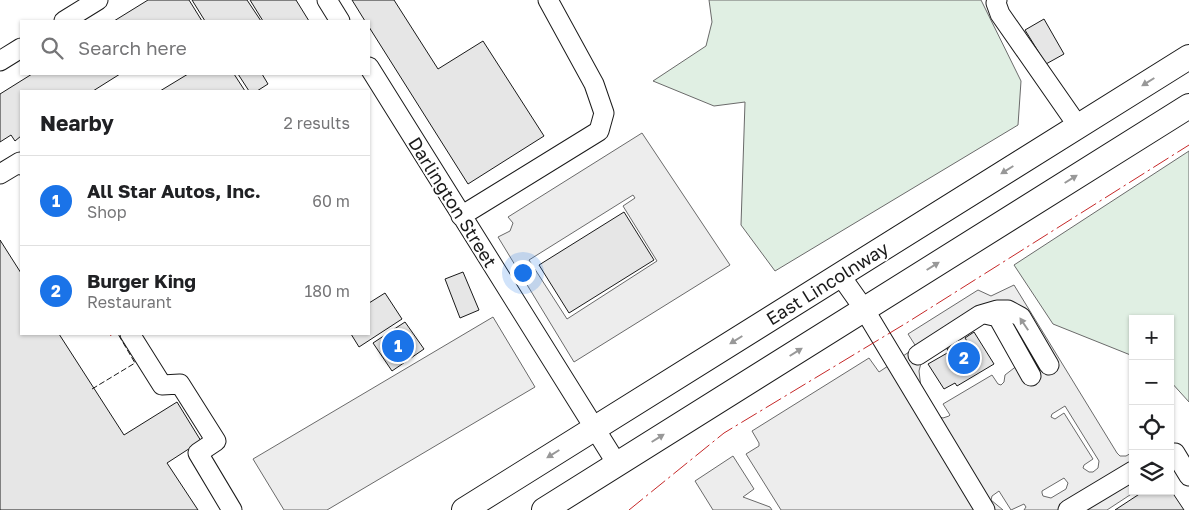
<!DOCTYPE html>
<html lang="en">
<head>
<meta charset="utf-8">
<style>
	body { margin:0; font-family:"Golos Text",sans-serif; background:#f2f2f2; color:#202124 }
	.controls { position:absolute; right:15px; bottom:15px; display:grid; overflow:hidden; border-radius:0px; box-shadow:0 1px 4px #0004 }
	.controls button { width:45px; height:45px; display:grid; place-items:center; padding:0; border:0; border-bottom:1px solid #e0e0e0; background:#fff; color:#202124; font:25px sans-serif }
	.you { position:absolute; left:522px; top:272px; width:18px; height:18px; margin:-12px; border:4px solid #fff; border-radius:50%; background:#1a73e8; box-shadow:0 0 0 8px #1a73e833 }
	.badge { display:grid; place-items:center; width:32px; height:32px; border-radius:50%; background:#1a73e8; color:#fff; font-size:16px; font-weight:700 }
	.pin { position:absolute; translate:-50% -50%; border:2px solid #fff; box-shadow:0 1px 5px #0006 }
	.list { margin:0; padding:0; list-style:none }
	h2 { display:flex; justify-content:space-between; align-items:center; height:65px; margin:0; padding:0 20px; font-size:21px }
	h2 small { font-size:16px; font-weight:400; color:#757577 }
	.list li { display:grid; grid-template-columns:32px 1fr auto; gap:15px; align-items:center; box-sizing:border-box; height:90px; padding:0 20px; border-top:1px solid #e0e0e0 }
	.list b { display:block; font-size:19px; white-space:nowrap }
	.list p { margin:0; font-size:16px; white-space:nowrap; color:#757577 }
	.list em { font-size:16px; font-style:normal; color:#757577 }
	.icon { flex:none; width:28px; height:28px; fill:none; stroke:currentColor; stroke-width:2; stroke-linecap:round; stroke-linejoin:round }
	.map { position:relative; flex:none; width:1189px; height:510px; overflow:hidden }
	.search { position:absolute; background:#fff; box-shadow:0 1px 4px #0004; left:20px; top:20px; width:350px; height:55px; display:flex; align-items:center; gap:12px; box-sizing:border-box; padding:0 18px; border-radius:0px; color:#757577; font-size:19px }
	.panel { position:absolute; background:#fff; box-shadow:0 1px 4px #0004; left:20px; top:90px; width:350px; height:245px; border-radius:0px }
	.map>svg:first-child { display:block }
	.green { fill:#e0efe3; stroke:#6a6a6a }
	.parking { fill:#ededed; stroke:#6a6a6a; fill-rule:evenodd }
	.building { fill:#e6e6e6; stroke:#1a1a1a }
	.lines { fill:none; stroke-linecap:round; stroke-linejoin:round }
	.minor-casing { stroke:#1a1a1a; stroke-width:21 }
	.major-casing { stroke:#1a1a1a; stroke-width:26 }
	.minor { stroke:#fff; stroke-width:19 }
	.major { stroke:#fff; stroke-width:24 }
	.fence { stroke:#1a1a1a; stroke-width:1; stroke-dasharray:6 2.5; stroke-linecap:butt }
	.power { stroke:#c62828; stroke-width:1; stroke-dasharray:18 4 2.5 4; stroke-linecap:butt }
	.oneway { fill:#989898 }
	.labels { text-anchor:middle; dominant-baseline:central; stroke-width:4; stroke-linejoin:round; paint-order:stroke }
	.street-label { font-size:18px; fill:#1a1a1a; stroke:#fff }
</style>
</head>
<body>
<div class="map">
<svg width="1189" height="510" viewBox="0 0 1189 510">
	<rect width="100%" height="100%" fill="#fff"/>
	<path class="green" d="M709,0H981L1021,81L1018,125L775,271L741,225L745,102L714,106L653,81L706,46L712,22Z
		M1189,151V402L1170,381V319H1133V356L1053,324L1014,265Z"/>
	<path class="parking" d="M642,133L730,265L574,362L498,237L510,231L513,223L508,217ZM633,195L635,198L623,206L657,261L567,319L529,260Z
		M1014,285L1117,453L1120,456H1126L1133,452V491H1136L1107,510H1024L1026,507L1024,504L1011,510L999,491L992,496L991,500L1003,510H781L746,454L759,446V443L752,431L869,358L879,372L915,348V345L908,334L978,290L991,296ZM991,323L1018,365L1005,375L1004,382L1001,385L998,384L992,375L943,404L950,415L949,416L943,418L937,416L922,396L919,371L921,363L982,324ZM1065,406L1099,461L1098,468L1093,472H1089L1083,468L1084,465L1093,459L1064,413L1055,419L1051,417L1052,414ZM1064,478L1068,483L1066,489L1051,498L1043,496L1042,493V491Z
		M493,317L535,387L327,510H284L253,459Z
		M733,456L754,489L743,497L770,507L772,510H713L695,481Z"/>
	<path class="building" d="M148,0H189L202,21H114Z
		M192,0H247L261,21H205Z
		M250,0H296L309,21H263Z
		M352,0H394L438,69L483,41L544,136L468,184L369,27V21H365Z
		M1044,19L1064,54L1046,64L1025,30Z
		M32,74H120L93,91H21V136L15,141L11,135L0,142V94Z
		M188,74H234L245,91H160Z
		M238,74H262L268,84L257,91H249Z
		M624,212L654,260L569,313L539,265Z
		M0,240L21,273V334H59L124,435L177,402L201,441L167,463L198,510H0Z
		M463,272L479,310L460,318L445,279Z
		M385,293L402,319L359,347L351,334H369V303Z
		M405,322L424,349L392,371L373,343Z
		M974,332L994,364L957,386L955,383L944,389L928,364L949,352L947,349L954,345L955,348L967,341L965,338Z
		M1170,489L1184,510H1115L1144,491H1170Z"/>
	<g class="lines">
		<defs>
			<path id="minor" d="M327,0L340,21
				M997,0L996,3L1000,14L1078,126
				M64,21L98,0
				M0,61L21,48
				M369,67L617,464
				M0,174L20,162L21,165
				M461,216L599,131L604,113L594,84L548,0
				M840,275L864,309L985,510
				M985,314L998,317L1031,376
				M130,334L162,385L180,384L216,441L198,453L232,510
				M918,355L980,315L997,310H1008L1021,317L1049,365
				M1170,453H1175L1189,476
				M1068,510L1133,471"/>
			<path id="major" d="M464,510L1189,57
				M544,510L1189,106"/>
		</defs>
		<use href="#minor" class="minor-casing"/>
		<use href="#major" class="major-casing"/>
		<use href="#minor" class="minor"/>
		<use href="#major" class="major"/>
		<path class="fence" d="M92,389L135,363L118,334"/>
		<path class="power" d="M110,334L111,336
			M629,510L724,433L908,322L1189,145"/>
	</g>
	<defs><path id="oneway-solid" d="M-6-.8H1V-3.2L6.5 0L1 3.2V.8H-6Z" transform="scale(1.25)"/></defs>
	<g class="oneway">
		<use href="#oneway-solid" transform="translate(1148 82) rotate(148)"/>
		<use href="#oneway-solid" transform="translate(1007 170) rotate(148)"/>
		<use href="#oneway-solid" transform="translate(1071 179) rotate(-32)"/>
		<use href="#oneway-solid" transform="translate(933 266) rotate(-32)"/>
		<use href="#oneway-solid" transform="translate(1024 324) rotate(-124)"/>
		<use href="#oneway-solid" transform="translate(736 340) rotate(148)"/>
		<use href="#oneway-solid" transform="translate(796 352) rotate(-32)"/>
		<use href="#oneway-solid" transform="translate(658 438) rotate(-32)"/>
		<use href="#oneway-solid" transform="translate(553 454) rotate(148)"/>
	</g>
	<g class="labels">
		<g class="street-label">
			<text transform="translate(453 202) rotate(58)">Darlington Street</text>
			<text transform="translate(827 283) rotate(-32)">East Lincolnway</text>
		</g>
	</g>
</svg>
<div class="controls">
<button>+</button>
<button>−</button>
<button><svg class="icon" aria-label="locate" viewBox="0 0 24 24"><circle cx="12" cy="12" r="6"/><path d="M12 2v4M12 18v4M2 12h4M18 12h4"/></svg></button>
<button><svg class="icon" aria-label="layers" viewBox="0 0 24 24"><path d="M12 4l9 5-9 5-9-5zM3 14l9 5 9-5"/></svg></button>
</div>
<div class="you"></div>
<div class="pin badge" style="left:398px;top:346px">1</div>
<div class="pin badge" style="left:964px;top:358px">2</div>
<div class="search"><svg class="icon" aria-label="search" viewBox="0 0 24 24"><circle cx="10" cy="10" r="6"/><path d="M15 15l6 6"/></svg>Search here</div>
<section class="panel">
<h2>Nearby<small>2 results</small></h2>
<ul class="list">
<li><span class="badge">1</span><div><b>All Star Autos, Inc.</b><p>Shop</p></div><em>60 m</em></li>
<li><span class="badge">2</span><div><b>Burger King</b><p>Restaurant</p></div><em>180 m</em></li>
</ul>
</section>
</div>
</body>
</html>
